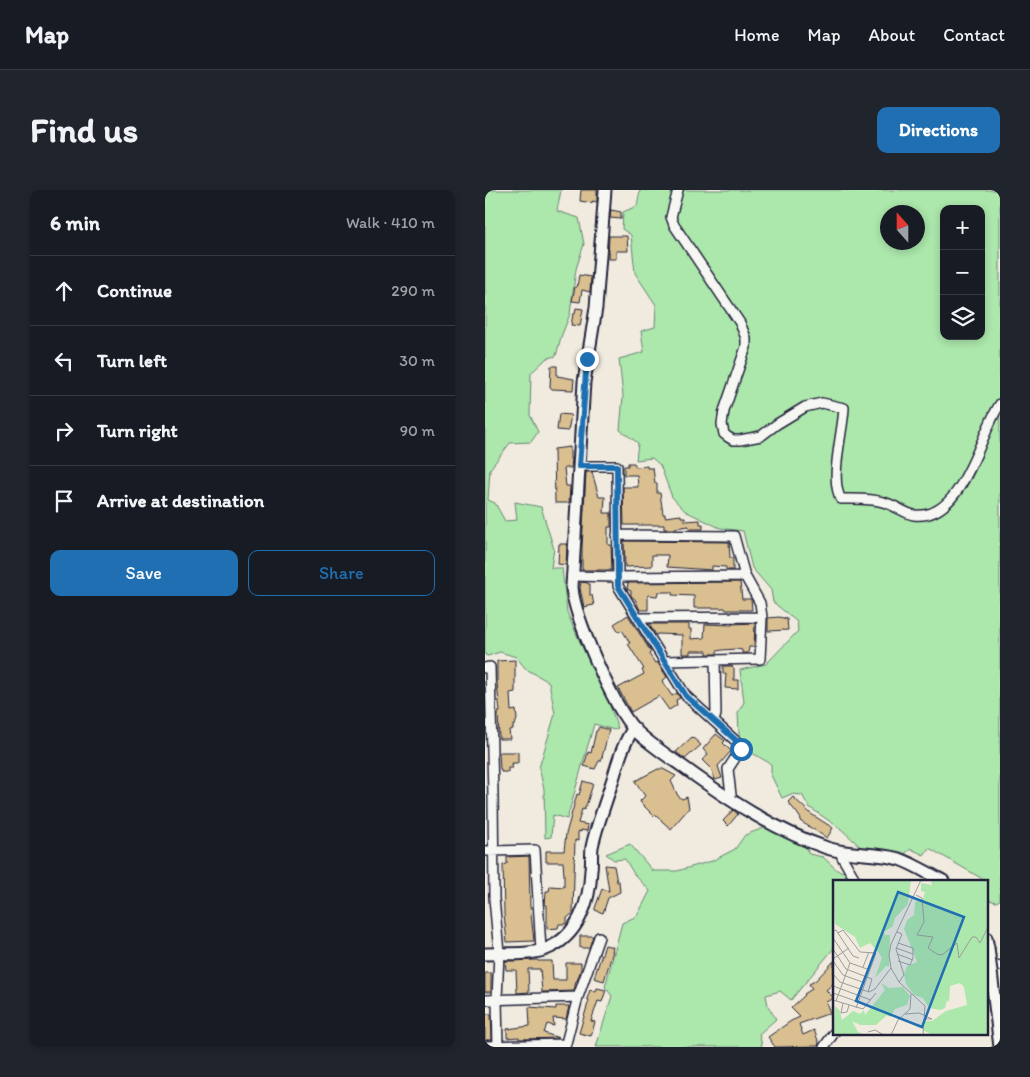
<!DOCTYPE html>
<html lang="en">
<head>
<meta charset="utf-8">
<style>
	body { margin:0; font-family:Itim,sans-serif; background:#20242c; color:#f1f3f6 }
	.controls { position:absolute; right:15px; top:15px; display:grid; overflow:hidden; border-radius:10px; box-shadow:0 2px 8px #0003 }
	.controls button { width:45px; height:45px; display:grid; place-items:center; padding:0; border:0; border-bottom:1px solid #363941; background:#171b24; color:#f1f3f6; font:25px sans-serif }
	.compass { position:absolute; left:395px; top:15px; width:45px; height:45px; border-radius:50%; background:#171b24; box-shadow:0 2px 8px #0003; rotate:339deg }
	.stop { position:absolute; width:15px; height:15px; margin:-11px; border:4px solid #1f6fb2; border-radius:50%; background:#fff }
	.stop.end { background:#1f6fb2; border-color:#fff; box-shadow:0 1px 5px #0008 }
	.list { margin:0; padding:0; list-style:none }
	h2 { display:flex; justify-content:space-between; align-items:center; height:65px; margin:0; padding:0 20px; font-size:21px }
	h2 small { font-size:16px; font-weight:400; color:#9ea1a6 }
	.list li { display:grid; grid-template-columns:32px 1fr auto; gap:15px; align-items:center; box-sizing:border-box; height:70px; padding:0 20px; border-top:1px solid #363941 }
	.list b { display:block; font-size:19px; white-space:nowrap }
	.list em { font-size:16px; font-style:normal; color:#9ea1a6 }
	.actions { display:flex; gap:10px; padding:15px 20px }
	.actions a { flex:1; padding:11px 0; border:1px solid #1f6fb2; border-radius:10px; text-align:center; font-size:18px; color:#1f6fb2 }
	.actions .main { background:#1f6fb2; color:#fff }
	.icon { flex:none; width:28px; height:28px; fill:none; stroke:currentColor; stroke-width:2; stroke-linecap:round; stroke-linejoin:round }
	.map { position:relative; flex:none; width:515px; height:857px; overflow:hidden; border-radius:10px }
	header { display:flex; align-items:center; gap:30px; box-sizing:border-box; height:70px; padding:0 25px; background:#171b24; border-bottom:1px solid #363941 }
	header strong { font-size:24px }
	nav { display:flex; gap:28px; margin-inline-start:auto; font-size:18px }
	.intro { display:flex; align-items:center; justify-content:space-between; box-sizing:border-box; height:120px; padding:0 30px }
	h1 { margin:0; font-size:35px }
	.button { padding:12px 22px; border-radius:10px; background:#1f6fb2; color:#fff; font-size:18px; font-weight:700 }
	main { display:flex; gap:30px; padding:0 30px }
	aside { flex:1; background:#171b24; border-radius:10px; box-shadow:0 2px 8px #0003 }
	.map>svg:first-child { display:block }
	.green { fill:#ace7ac; stroke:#678474; fill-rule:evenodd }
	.building { fill:#dac090; stroke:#22223b }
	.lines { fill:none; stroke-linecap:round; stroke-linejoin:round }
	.minor-casing { stroke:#22223b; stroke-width:12 }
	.tertiary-casing { stroke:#22223b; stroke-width:15 }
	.minor { stroke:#f6f6f2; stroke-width:9 }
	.tertiary { stroke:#f6f6f2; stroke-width:11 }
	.tertiary-bridge-casing { stroke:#22223b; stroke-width:15; stroke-linecap:butt }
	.tertiary-bridge { stroke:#f6f6f2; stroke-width:11 }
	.route { stroke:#1f6fb2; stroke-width:6 }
	.inset-road { fill:none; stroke:#9e9b9d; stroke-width:1 }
	.view { fill:#1f6fb2; fill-opacity:0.15; stroke:#1f6fb2; stroke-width:2.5 }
	.inset-edge { fill:none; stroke:#22223b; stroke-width:2.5 }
</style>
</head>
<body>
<header>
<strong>Map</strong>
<nav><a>Home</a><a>Map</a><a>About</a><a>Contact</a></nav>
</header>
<div class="intro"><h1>Find us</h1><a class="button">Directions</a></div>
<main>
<aside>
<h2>6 min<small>Walk · 410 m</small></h2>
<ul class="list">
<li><svg class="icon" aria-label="ahead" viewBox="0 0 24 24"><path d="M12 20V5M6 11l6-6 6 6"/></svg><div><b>Continue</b></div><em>290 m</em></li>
<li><svg class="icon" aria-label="left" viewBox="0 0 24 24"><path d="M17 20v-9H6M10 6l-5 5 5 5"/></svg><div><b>Turn left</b></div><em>30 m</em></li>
<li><svg class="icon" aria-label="right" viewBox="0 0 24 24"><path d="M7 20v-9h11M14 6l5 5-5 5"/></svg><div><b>Turn right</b></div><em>90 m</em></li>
<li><svg class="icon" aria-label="arrive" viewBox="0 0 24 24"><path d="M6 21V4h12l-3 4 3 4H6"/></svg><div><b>Arrive at destination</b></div></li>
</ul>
<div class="actions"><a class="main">Save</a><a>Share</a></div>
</aside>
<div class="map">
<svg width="515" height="857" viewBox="0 0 515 857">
	<rect width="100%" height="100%" fill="#f0ebde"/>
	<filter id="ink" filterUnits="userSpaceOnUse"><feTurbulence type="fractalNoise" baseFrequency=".02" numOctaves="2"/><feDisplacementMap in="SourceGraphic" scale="10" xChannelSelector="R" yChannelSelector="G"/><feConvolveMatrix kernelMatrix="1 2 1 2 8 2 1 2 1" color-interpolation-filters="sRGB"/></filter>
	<g filter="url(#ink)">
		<path class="green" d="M0,0H76L72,21L94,28L99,54L91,79L85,124L76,147L71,166L62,168L46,183L45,225L53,242L46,252L25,253L5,279L3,310L10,313L20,331L32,330L30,312L56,317L69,359L66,378H77L82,422L95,452L122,508L133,538L129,540L109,534L82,629L68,625L66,647L60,648L59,599L54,578L70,524L64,492L41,479L31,467L15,462L3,466L0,465Z
			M155,0H515V710L511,712L501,709V691L444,658L439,665L426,659L418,665L379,660L356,639L324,617L317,605L306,604L297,608L286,585V574L262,560L254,544L253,523L259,512L255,480L281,474L313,441L312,432L288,412L286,400L267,378L258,341L235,338L200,321L187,307L175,275L167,268L151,270L153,253L135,240L138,206L134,169L159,162L156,141L170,137L171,115L150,83L146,45L137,39L138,22L152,16ZM459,19H496V146H459ZM402,22H432V52H402Z
			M284,636L320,655L324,664L338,667L352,680L360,682L363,691H349V758L306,810L295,801L281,805L283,816L291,829L274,844L277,855L276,857H111L127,806L120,797L137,733L152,726L165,701L149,684L140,669L129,670L121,664L145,654L168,681H192L227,671L250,659L260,645Z"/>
		<path class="building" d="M96,0H112V12L107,11V13L95,11Z
			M126,20L136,22V29L125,28Z
			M124,46H142L143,61H131V69H123Z
			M94,85L106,87L105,102L97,100L95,112L87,111L90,97H92Z
			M91,118L98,119L95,136L86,135L88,124H90Z
			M66,176H72V186L89,189L88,200L67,199L65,197Z
			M74,224L86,225L83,241L72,240Z
			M85,257V269H87L86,278H79L81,296H85L84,313H70L69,259Z
			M143,273H149L151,277L162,276V278H168L170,293H172V303H175L178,324H180V327L196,325V327H200V331L215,330V334H218V339H204V336L190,338V339H179V335H139L138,297H153L152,285H139V276H143Z
			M101,282H107L114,307H120L119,323H126V337H123V355H126L127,380H97V357Z
			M139,351L244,352L245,368H248V380H241V377L227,376V380L182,377L183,365H167V376L140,377Z
			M74,354H81L82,355L81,375L73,374Z
			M96,392L103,393V394H105V406L107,405L109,415L99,417L95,398Z
			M255,392L257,409H266L267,420H241L240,418H209V406L187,405V402H173L172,406L163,405V420H155L150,409L146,406V401L142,399L143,393Z
			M143,425L166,462L164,464L170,473L172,472L182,487L177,491L187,506L192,503L195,508L191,510L192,515L184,520L174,506L146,522L133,498L159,484L157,480L159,479L143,454L145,453L137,440L134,442L129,434Z
			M294,427L302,429L303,440L283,441V428Z
			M164,434H204V439H206V449L219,448L220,434L247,435V434L270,433L269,457H264L263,463H257V460L251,459L237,460L232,461V464H222V461H205V464H197V445L173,444L171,445Z
			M30,470V502L25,503L26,521L31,520L32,529L30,535H28V539L24,540L25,549H14L13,522H15L12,493V471Z
			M238,476H247L249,478V490H253V499L240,498L241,484H238Z
			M114,537L124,540L116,571H114L110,579L99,576L103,562L106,563L111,541H112Z
			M231,544L240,551L238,553L246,561L233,576L237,588L230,590L227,580L217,570L223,565L218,559Z
			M207,547L216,555L200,569L191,562Z
			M14,562H33V573H26L27,578H23V582H16V579H15Z
			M173,579H178L191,586L186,591L193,606L197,609L202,607L204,618L186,639L170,625L169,626L156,613L155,611L160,606L150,591Z
			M98,591L108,594L102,613L99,620L97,619L93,633L103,635L102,641L96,640V642L93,641V651L90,650L88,723L82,728V734H74L73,738L62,739V715H60L61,701H64L65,696L79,697V685L78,672H61V661H79L81,644L92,604L94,605Z
			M308,607L326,624L348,638L342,648L315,631L316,629L312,623L303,612Z
			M248,620L253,624L243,636L238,631Z
			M44,666L45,716L49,751L22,752L19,724L18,675L22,674V667Z
			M120,675L129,676L132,692L134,691L135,702L123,708L118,723L110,720V718L117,699L124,701Z
			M95,746H108L104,758H95Z
			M120,755L128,757L127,761H128L119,791L109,788Z
			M52,770L53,771H67L68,790H81V773H96V779L92,791H91L89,801L57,802L55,779H43L44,802L32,803L31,780H21L20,771Z
			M349,771V793L341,800L349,808L341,812L345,823L314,834L318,845L329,840L334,853L333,856L290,857L283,847L306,831L315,827L306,818L320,805L319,804L327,799L324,794L330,791Z
			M0,783H6V802H0Z
			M112,798L121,800L117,812L113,811L106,831L110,832L106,846L94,843L104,810L102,809L105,800L111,802Z
			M71,816H84L81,829L68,828L69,836L62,834L59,843L74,848L34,849V847L22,848V839L45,836L44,817L71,819Z
			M0,824H6L7,850H0Z"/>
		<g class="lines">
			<defs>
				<path id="minor" d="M193,0L186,27L189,35L255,133L261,148V157L239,221L237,234L239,244L243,247L248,250H255L276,246L292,234L320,217L337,213L359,218C358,242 344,290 356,309C369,309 385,308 398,312C408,314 421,324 429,325C478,331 494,245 515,214
					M94,276H132L133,396L201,506L253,553L256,559L243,579L246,605L243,609
					M132,345L249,346L260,386L275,413L277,427L275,469L179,471
					M87,386L133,387L260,386
					M154,428L277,427
					M0,478L5,477L8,605L9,708L14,763L12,809L13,857
					M229,531L231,524L230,470
					M0,661L50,660L56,760
					M356,662L357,667L371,691
					M501,772L515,776
					M0,810L93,807
					M0,856L81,854
					M80,857L93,807L114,747
					M339,857L349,843"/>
				<path id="tertiary" d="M120,0L111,118L99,192L87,397C89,427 129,517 149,539C163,553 181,565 197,576C242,609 289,640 342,658C365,666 391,662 414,669C429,674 444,684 458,691
					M501,748L503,758
					M0,764C20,763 42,766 61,759C93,747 105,711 106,680C107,673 106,665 107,657C111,637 119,618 125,598C132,578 136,556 149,538
					M506,782L515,857"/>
			</defs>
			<use href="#minor" class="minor-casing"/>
			<use href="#tertiary" class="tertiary-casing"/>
			<use href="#minor" class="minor"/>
			<use href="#tertiary" class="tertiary"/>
			<defs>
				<path id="tertiary-bridge" d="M503,758L506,782"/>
			</defs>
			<use href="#tertiary-bridge" class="tertiary-bridge-casing"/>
			<use href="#tertiary-bridge" class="tertiary-bridge"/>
		</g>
	</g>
	<g class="lines" filter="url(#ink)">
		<path class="route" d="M102,169L94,276H132L133,396L201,506L254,553L256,559"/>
	</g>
	<g transform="translate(348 690)">
		<rect width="155" height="155" fill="#f0ebde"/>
		<path d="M0,0H78L75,24L62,38L60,46L51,52L52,55H57L56,87L53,86L42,98L49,78L46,73L37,63L27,68L22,57L2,44ZM98,0H155V155H99L90,150L92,141H99L113,131L134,125L131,107L127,103L117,106L116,122L114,120L112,128L107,130L96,128L90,118L81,115L73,104L71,94L74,86L84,82L71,49L74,40L81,35L82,22L90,19L92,12L88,11V3L99,5ZM48,103L56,108L70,107L77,116L74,125L62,129L57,137L54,135L43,145H27L19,141L25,152L32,155H0L2,126L7,131L9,140L20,131L27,134L31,130L32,135L52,110Z" fill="#ace7ac"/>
		<path class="inset-road" d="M88,0L58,64L56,75L58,88L66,102L92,126L90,155M83,15L89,18L91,42L84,55L100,57L95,68L104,74L109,75L124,63L126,78L139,57H143L147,63L155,47M0,51L3,50L20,76L26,78M64,52L69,54L63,69L71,95L66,102M5,53L10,50L27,72L43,73L23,128M0,58L17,83L37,90M63,68L80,74M0,69L13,89L39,99L35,112M64,74L80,80M0,79L16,68M0,81L10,95L32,103M65,81L77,85L80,78V68L65,63M30,87L36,72M0,94L7,102L36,112L42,109L58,88M0,106L38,120M0,113L34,125M0,120L30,129L43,113M3,121L17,83M10,123L8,133L14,132L16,125M72,134L86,133L99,139H91M35,152L42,150L51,155M58,155L65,140L77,129L78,114"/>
		<path class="view" d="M65,12L131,37L89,147L23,121Z"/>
		<rect width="155" height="155" class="inset-edge"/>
	</g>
</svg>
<div class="controls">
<button>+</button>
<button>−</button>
<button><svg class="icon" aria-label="layers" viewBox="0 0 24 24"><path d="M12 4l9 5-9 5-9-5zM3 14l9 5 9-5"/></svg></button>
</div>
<svg class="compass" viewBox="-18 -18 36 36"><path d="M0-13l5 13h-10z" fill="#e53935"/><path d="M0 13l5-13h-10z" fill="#9ea1a6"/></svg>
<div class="stop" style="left:256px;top:559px"></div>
<div class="stop end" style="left:102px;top:169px"></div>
</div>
</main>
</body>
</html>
